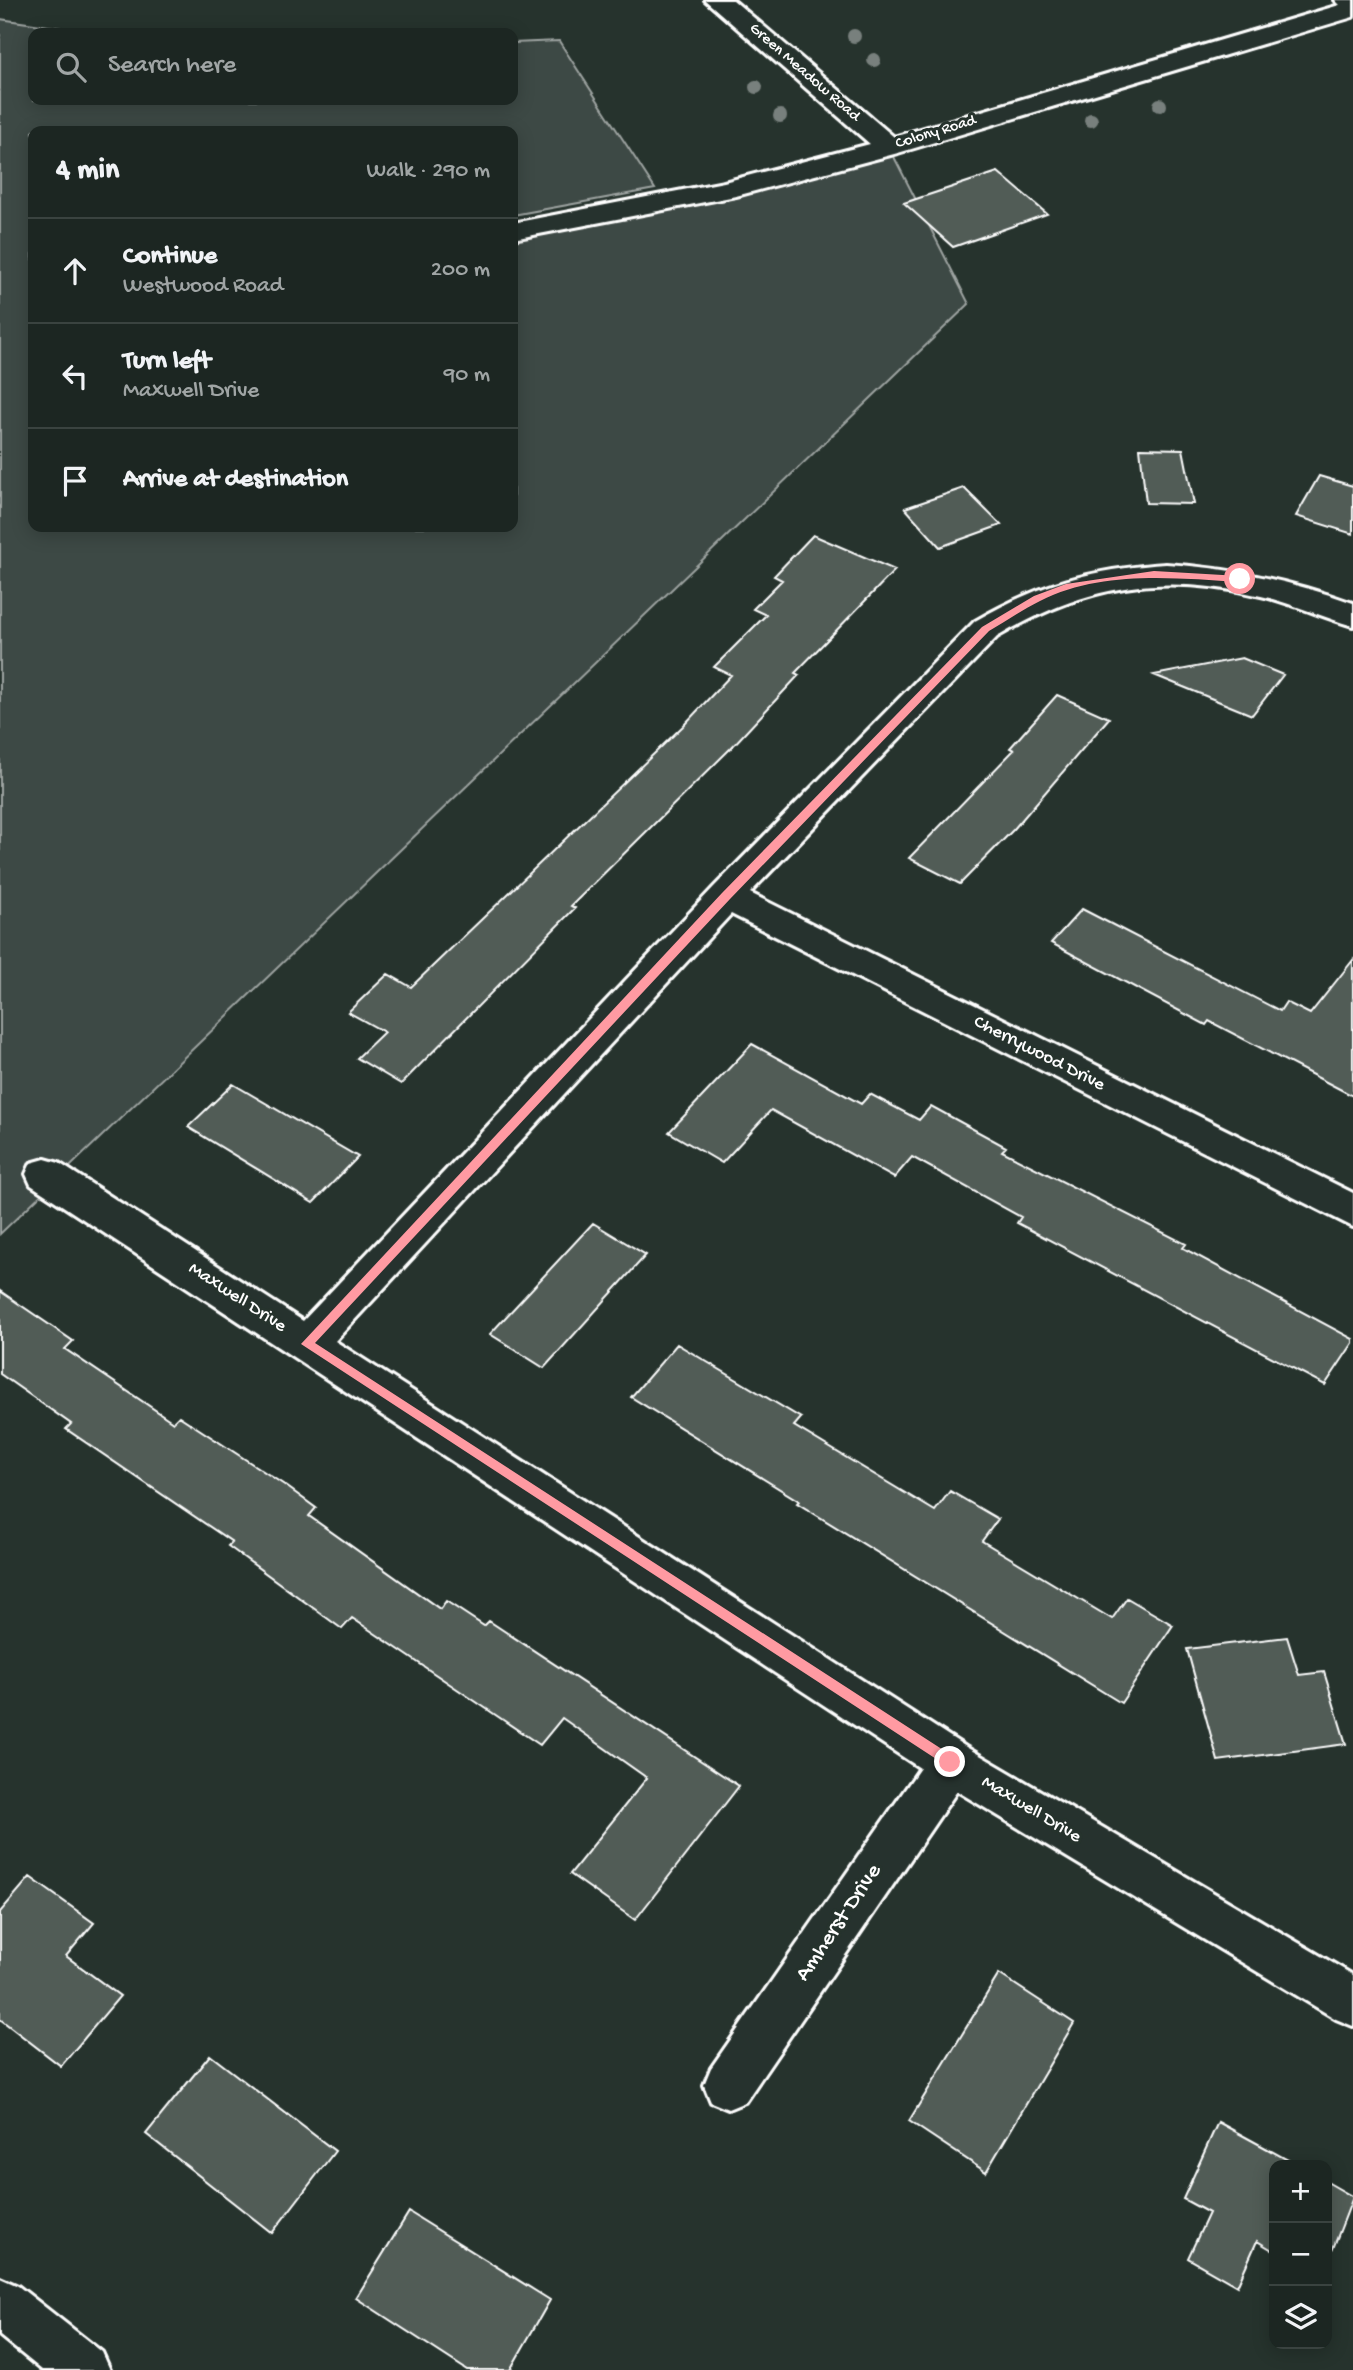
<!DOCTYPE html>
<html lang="en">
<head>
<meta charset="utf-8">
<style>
	body { margin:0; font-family:"Gochi Hand",sans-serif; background:#252e2a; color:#f1f3f6 }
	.controls { position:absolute; right:21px; bottom:21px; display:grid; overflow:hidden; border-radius:14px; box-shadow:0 4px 18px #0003 }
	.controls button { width:63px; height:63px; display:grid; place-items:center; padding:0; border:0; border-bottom:2px solid #3a4340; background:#1c2622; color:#f1f3f6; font:35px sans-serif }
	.stop { position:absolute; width:21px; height:21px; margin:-16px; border:5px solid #ff9aa2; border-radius:50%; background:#fff }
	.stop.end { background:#ff9aa2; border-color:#fff; box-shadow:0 2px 7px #0008 }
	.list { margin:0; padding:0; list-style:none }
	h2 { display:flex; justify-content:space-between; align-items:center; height:91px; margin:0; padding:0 28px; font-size:30px }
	h2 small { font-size:23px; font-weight:400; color:#a0a5a5 }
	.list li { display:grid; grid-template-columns:46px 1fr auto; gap:21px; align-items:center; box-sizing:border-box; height:105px; padding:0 28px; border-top:2px solid #3a4340 }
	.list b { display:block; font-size:26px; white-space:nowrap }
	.list p { margin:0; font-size:23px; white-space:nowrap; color:#a0a5a5 }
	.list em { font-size:23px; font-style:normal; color:#a0a5a5 }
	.icon { flex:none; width:38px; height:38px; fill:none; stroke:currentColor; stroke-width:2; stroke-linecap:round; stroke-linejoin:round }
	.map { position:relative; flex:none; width:1353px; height:2370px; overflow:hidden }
	.search { position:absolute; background:#1c2622; box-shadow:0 4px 18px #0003; left:28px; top:28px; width:490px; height:77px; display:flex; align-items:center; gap:18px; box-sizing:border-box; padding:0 24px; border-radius:14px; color:#a0a5a5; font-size:26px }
	.panel { position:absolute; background:#1c2622; box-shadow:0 4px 18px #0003; left:28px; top:126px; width:490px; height:406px; border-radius:14px }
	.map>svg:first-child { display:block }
	.green { fill:#3e4944; stroke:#9ea4a2; stroke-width:2 }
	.building { fill:#515c57; stroke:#fff; stroke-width:2 }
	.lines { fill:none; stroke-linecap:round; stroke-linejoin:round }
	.street-casing { stroke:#fff; stroke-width:6 }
	.secondary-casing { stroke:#fff; stroke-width:6 }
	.street { fill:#26332d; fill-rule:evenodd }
	.secondary { fill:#26332d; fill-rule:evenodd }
	.tree { fill:#78807d }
	.route { fill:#ff9aa2 }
	.labels { text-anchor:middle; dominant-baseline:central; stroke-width:6; stroke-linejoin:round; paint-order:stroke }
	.far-street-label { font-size:16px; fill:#fff; stroke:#26332d }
	.street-label { font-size:19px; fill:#fff; stroke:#26332d }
	.near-street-label { font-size:23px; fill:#fff; stroke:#26332d }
</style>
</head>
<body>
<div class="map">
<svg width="1353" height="2370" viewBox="0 0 1353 2370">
	<rect width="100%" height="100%" fill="#26332d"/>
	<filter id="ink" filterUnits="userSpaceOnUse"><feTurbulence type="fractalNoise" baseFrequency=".0143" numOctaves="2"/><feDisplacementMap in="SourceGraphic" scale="14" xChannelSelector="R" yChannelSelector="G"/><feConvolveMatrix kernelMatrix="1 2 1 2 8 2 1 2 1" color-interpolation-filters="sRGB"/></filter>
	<g filter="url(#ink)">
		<path class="green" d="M0,19L96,33H33V100H513V43L559,41L655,189L513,215V131H33V527H513V231L726,190L889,147L969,304L0,1234Z"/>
		<path class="building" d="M998,172L1047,214L953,247L904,203Z
			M1140,448L1183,449L1194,504L1146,503Z
			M1319,476L1353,486V534L1296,516Z
			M964,488L1001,525L940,547L905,508Z
			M813,535L895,570L795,673L799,675L731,748L571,906L575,908L401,1084L357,1058L384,1032L348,1012L388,974L411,987L683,726L731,675L714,667L766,615L753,609L782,580L774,576Z
			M1242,658L1283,675L1252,715L1154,675Z
			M1057,695L1109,718L1014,829L960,884L909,858L1014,750L1010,748Z
			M1082,909L1280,1011L1286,1002L1310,1014L1353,960V1096L1209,1021L1206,1025L1051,943Z
			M752,1044L861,1104L870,1094L919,1120L931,1106L1006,1147L1002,1151L1186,1244L1183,1248L1353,1339V1343L1325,1385L1017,1223L1021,1217L912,1157L894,1178L771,1110L722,1163L669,1132Z
			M233,1084L358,1157L313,1203L188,1127Z
			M593,1223L646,1255L544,1368L490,1334Z
			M0,1291L73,1341L65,1349L173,1422L179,1416L286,1486L316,1508L309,1516L440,1609L446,1601L484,1626L489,1621L739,1786L635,1920L570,1874L647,1778L562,1718L540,1745L352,1618L342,1629L228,1546L232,1542L66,1429L71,1424L0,1374Z
			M677,1344L801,1418L794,1426L935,1511L950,1491L998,1519L982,1541L1112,1619L1127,1598L1173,1625L1121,1703L797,1503L799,1501L631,1397Z
			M1287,1637L1299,1675L1324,1672L1346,1744L1218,1761L1187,1649Z
			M30,1877L94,1923L66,1956L120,1996L61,2066L0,2019V1912Z
			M999,1974L1074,2023L986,2172L909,2121Z
			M210,2055L335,2151L272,2233L146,2134Z
			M1218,2122L1297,2165H1274V2251L1257,2241L1237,2286L1188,2258L1209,2213L1183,2199Z
			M1327,2182L1353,2197L1327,2264Z
			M409,2212L550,2300L510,2370H467L356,2298Z"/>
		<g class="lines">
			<defs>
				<path id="street" d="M705,0H733L894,137L1353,1V17L898,153L736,196L513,239V223L724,182L870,144Z
					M1166,564C1232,568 1292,581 1353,603V626C1322,617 1292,603 1261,596C1161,572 1085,585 997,637L750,893L1353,1193V1227L731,914L335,1341L966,1747L1353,1975V2026L1336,2019L957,1791L745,2102L728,2109L711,2102L704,2085L711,2068L920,1768L31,1185L26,1174L31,1163L45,1159L59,1163L303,1321L714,887L975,621C1039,584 1092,569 1166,564Z
					M0,2278L18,2286L102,2352L110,2370H42L0,2336Z"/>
				<path id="secondary" d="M1335,0H1353V12L1344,9Z"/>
			</defs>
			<use href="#street" class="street-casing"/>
			<use href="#secondary" class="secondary-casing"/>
			<use href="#street" class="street"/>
			<use href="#secondary" class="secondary"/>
		</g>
		<g class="tree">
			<circle cx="854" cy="36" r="7"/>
			<circle cx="874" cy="60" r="7"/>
			<circle cx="756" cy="87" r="7"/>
			<circle cx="1160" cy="105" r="7"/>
			<circle cx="780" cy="116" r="7"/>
			<circle cx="1091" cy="120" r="7"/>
		</g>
	</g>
	<path class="route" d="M1154,571L1240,576L1245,579L1240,582C1174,578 1101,570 1040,601C1022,610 1006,621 989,631L730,899L315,1343L954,1757L956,1762L950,1768L301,1344L722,893L982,627L1034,596L1066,584Z"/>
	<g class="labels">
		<g class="far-street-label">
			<text transform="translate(804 73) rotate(41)">Green Meadow Road</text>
			<text transform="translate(936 133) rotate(-17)">Colony Road</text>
		</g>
		<g class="street-label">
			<text transform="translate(1039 1054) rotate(27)">Cherrywood Drive</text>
			<text transform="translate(237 1298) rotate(33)">Maxwell Drive</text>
			<text transform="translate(1031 1810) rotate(31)">Maxwell Drive</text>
		</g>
		<g class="near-street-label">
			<text transform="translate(839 1923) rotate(-56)">Amherst Drive</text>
		</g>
	</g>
</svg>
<div class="controls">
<button>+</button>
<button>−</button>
<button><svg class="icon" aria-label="layers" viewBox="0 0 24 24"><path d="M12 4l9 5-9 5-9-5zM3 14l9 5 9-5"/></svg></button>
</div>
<div class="stop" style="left:1240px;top:579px"></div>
<div class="stop end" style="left:950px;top:1762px"></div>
<div class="search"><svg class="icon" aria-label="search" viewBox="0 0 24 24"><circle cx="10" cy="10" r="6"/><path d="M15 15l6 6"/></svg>Search here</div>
<section class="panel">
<h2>4 min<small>Walk · 290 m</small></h2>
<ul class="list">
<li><svg class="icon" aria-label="ahead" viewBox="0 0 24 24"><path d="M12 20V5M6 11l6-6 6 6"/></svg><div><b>Continue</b><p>Westwood Road</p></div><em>200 m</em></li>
<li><svg class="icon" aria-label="left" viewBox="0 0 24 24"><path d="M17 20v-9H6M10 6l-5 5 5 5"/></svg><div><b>Turn left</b><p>Maxwell Drive</p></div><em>90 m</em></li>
<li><svg class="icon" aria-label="arrive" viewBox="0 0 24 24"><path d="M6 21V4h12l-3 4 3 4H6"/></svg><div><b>Arrive at destination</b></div></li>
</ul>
</section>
</div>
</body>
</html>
